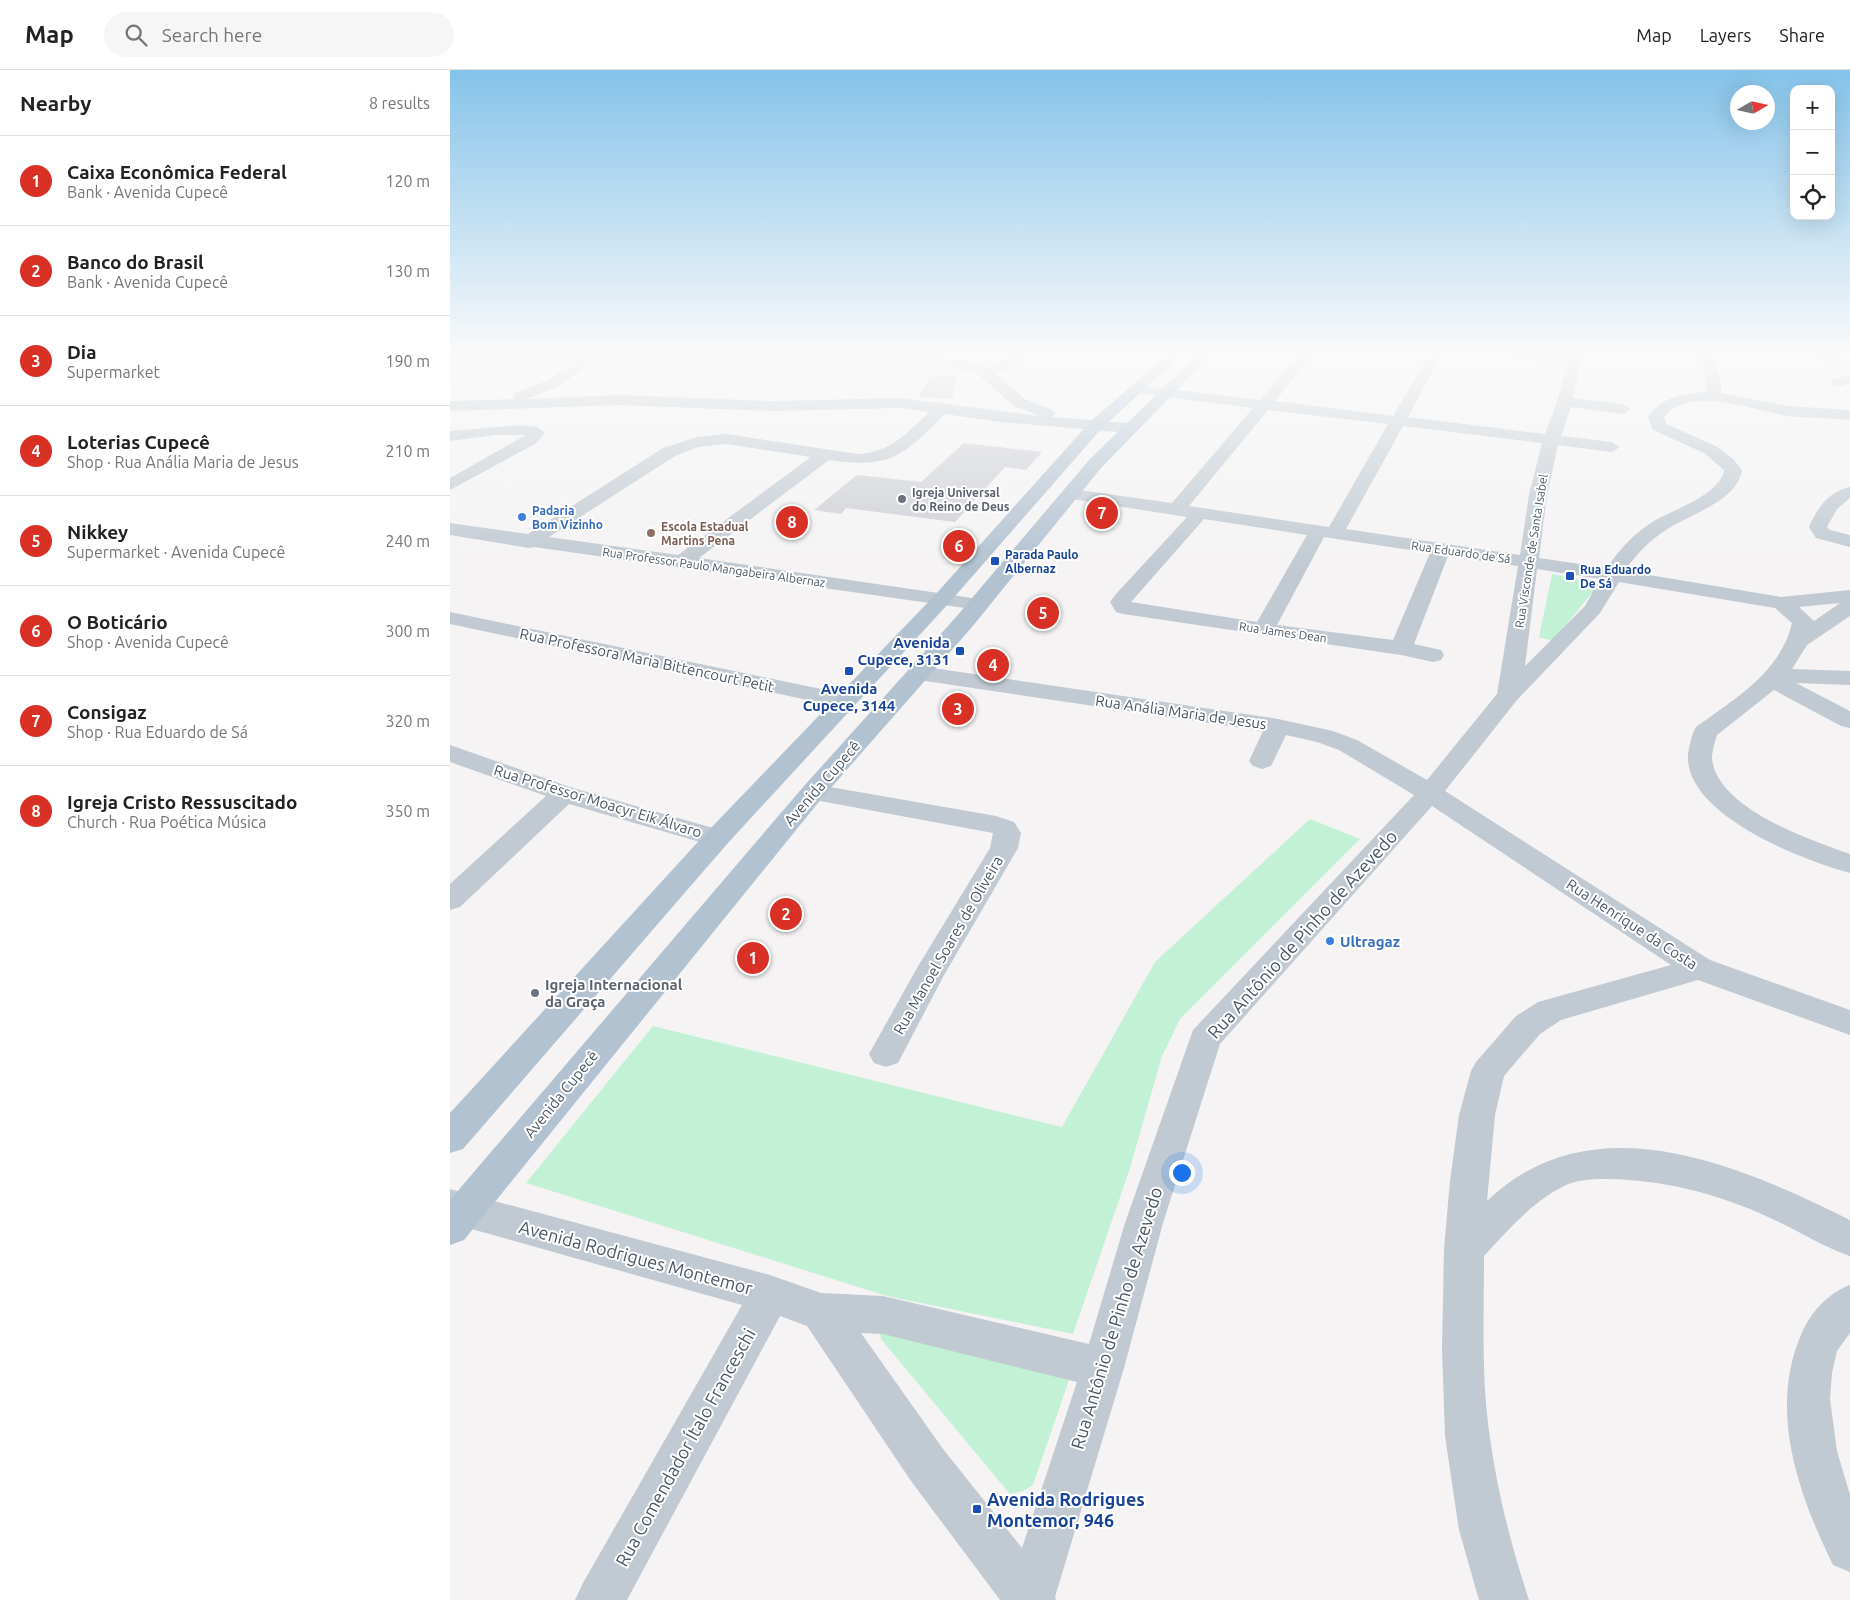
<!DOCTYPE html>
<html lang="en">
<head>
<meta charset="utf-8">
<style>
	body { margin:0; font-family:Ubuntu,sans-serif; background:#f6f6f6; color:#222 }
	.controls { position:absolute; right:15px; top:15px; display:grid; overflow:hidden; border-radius:10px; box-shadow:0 5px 20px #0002 }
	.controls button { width:45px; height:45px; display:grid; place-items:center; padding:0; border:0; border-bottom:1px solid #e0e0e0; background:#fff; color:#222; font:25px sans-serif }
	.compass { position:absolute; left:1280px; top:15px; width:45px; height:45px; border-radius:50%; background:#fff; box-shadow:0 5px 20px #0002; rotate:81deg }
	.you { position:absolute; left:731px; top:1102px; width:18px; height:18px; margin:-12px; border:4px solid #fff; border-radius:50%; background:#1a73e8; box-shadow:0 0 0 8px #1a73e833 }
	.badge { display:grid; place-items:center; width:32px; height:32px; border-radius:50%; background:#d93025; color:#fff; font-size:16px; font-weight:700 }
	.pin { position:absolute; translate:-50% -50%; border:2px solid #fff; box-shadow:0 1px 5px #0006 }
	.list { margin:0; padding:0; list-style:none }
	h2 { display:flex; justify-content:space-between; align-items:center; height:65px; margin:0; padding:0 20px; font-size:21px }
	h2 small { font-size:16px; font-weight:400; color:#767676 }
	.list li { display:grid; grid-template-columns:32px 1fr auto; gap:15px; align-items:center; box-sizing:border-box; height:90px; padding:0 20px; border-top:1px solid #e0e0e0 }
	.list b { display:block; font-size:19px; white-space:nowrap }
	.list p { margin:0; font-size:16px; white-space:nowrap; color:#767676 }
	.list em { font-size:16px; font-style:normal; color:#767676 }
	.icon { flex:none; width:28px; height:28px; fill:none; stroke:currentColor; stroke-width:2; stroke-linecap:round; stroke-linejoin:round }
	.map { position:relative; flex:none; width:1400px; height:1530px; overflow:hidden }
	header { display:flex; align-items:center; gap:30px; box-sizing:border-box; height:70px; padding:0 25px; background:#fff; border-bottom:1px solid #e0e0e0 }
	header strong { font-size:24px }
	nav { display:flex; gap:28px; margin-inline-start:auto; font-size:18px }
	.search { width:350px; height:45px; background:#f6f6f6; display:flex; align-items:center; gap:12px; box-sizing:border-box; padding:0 18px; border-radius:28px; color:#767676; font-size:19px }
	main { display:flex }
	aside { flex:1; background:#fff }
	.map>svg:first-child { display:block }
	.green { fill:#c3f1d5 }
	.building { fill:#cdcfd5 }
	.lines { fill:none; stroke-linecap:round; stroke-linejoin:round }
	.minor { fill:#c1cad2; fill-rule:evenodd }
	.major { fill:#b3c2d1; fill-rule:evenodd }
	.worship-dot { fill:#6b7280; stroke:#fff; stroke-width:2 }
	.shop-dot { fill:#3f7fe0; stroke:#fff; stroke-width:2 }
	.education-dot { fill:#8d6e63; stroke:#fff; stroke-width:2 }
	.transit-dot { fill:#1a4fb4; stroke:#fff; stroke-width:2 }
	.labels { text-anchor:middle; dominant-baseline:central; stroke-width:4; stroke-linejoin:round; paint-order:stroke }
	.far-worship-label { font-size:12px; font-weight:bold; fill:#5b616d; stroke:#fff; text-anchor:start }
	.far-shop-label { font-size:12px; font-weight:bold; fill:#366cbe; stroke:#fff; text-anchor:start }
	.far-education-label { font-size:12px; font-weight:bold; fill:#785e54; stroke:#fff; text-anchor:start }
	.far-street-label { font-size:12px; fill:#4a5661; stroke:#fff }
	.far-transit-label { font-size:12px; font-weight:bold; fill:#164399; stroke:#fff; text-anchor:start }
	.transit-label { font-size:15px; font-weight:bold; fill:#164399; stroke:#fff; text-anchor:end }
	.street-label { font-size:15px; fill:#4a5661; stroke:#fff }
	.shop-label { font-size:15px; font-weight:bold; fill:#366cbe; stroke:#fff; text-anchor:start }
	.worship-label { font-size:15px; font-weight:bold; fill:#5b616d; stroke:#fff; text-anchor:start }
	.near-street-label { font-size:18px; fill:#4a5661; stroke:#fff }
	.near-transit-label { font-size:18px; font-weight:bold; fill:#164399; stroke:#fff; text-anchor:start }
</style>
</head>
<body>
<header>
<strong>Map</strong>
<div class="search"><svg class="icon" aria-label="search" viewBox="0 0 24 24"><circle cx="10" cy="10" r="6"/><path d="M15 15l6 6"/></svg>Search here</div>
<nav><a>Map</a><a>Layers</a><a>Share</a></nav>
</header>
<main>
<aside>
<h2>Nearby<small>8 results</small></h2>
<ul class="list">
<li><span class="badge">1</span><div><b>Caixa Econômica Federal</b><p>Bank · Avenida Cupecê</p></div><em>120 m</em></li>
<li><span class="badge">2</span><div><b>Banco do Brasil</b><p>Bank · Avenida Cupecê</p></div><em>130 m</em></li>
<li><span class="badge">3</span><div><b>Dia</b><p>Supermarket</p></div><em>190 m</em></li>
<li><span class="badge">4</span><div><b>Loterias Cupecê</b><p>Shop · Rua Anália Maria de Jesus</p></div><em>210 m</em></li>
<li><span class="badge">5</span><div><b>Nikkey</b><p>Supermarket · Avenida Cupecê</p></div><em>240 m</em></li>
<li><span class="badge">6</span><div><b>O Boticário</b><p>Shop · Avenida Cupecê</p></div><em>300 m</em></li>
<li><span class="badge">7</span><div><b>Consigaz</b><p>Shop · Rua Eduardo de Sá</p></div><em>320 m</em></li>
<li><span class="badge">8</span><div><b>Igreja Cristo Ressuscitado</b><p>Church · Rua Poética Música</p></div><em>350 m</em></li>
</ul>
</aside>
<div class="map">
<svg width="1400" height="1530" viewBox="0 0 1400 1530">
	<rect width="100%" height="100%" fill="#f5f3f3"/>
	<path class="green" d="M1102,504L1143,513L1146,518L1105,568L1099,570L1089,567Z
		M860,749L910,769L730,949L712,986L680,1098L623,1264L437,1226L76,1113L203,956L612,1057L705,892Z
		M430,1263L620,1307L583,1415L573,1421L560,1424L431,1269Z"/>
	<path class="building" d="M480,306H506L502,329L469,327Z
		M514,373L592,382L576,400L555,397L505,452L396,438L391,444L364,440L407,405L471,412Z"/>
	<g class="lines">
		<path class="minor" d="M140,282H150L152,284L479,285L516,290L537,298L568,282H583L582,285L546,304L575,329L603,340L606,343L602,347L679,353L687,358L679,363L550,352L495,344C453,386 441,399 379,390L249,488L536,530L539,534L536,538L529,540L84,477L79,478L0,465V453L78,464L213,378L247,367L276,364L408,384C439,383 459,362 479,342L450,338L323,341L170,335L0,341V331L65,329L63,326L65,323L96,311L125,292H0V284H136ZM143,292L493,295L525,302L564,336L590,346L450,328L323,331L170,325L77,329L107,317ZM276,374L361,387L228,485L99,467L225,386L248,377Z
			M851,282H865L825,331L943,346L981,282H993L958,347L1095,364L1107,332L1117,294L1030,286L1023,282H1068L1119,286L1121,282H1133L1123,328L1173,334L1181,339L1173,344L1121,337L1111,366L1162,372L1170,377L1162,382L1108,375L1097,425L1089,488L1157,498C1169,480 1185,462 1204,451C1223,440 1271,424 1274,400L1254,383L1203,360L1198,347C1212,327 1233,323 1257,322L1254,296L1242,282H1256C1269,293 1271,306 1271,323L1338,336L1400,340V350C1380,348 1359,348 1338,346C1303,341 1241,313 1214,347L1216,354L1266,376L1283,389L1292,400C1288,431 1238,445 1216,460C1200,470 1185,485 1175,501L1331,527L1400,520V546L1357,575L1342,599L1400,601V615L1346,613L1400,641V658L1391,656L1324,620L1267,665C1265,672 1262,681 1262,688C1266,738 1360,770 1400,784V803C1353,791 1225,741 1239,678C1241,671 1242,663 1246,657C1284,629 1331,602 1342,553L1325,538L1169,512L1150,543L1067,630L995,721L1260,890L1400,940V965L1248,910L1111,950L1090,964L1054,1006L1045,1045L1037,1131C1142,1030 1289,1095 1400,1150V1186C1376,1178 1354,1164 1331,1153C1282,1129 1233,1114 1178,1110C1158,1109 1133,1107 1114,1116C1082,1132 1058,1160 1034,1186C1034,1245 1031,1309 1040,1368C1048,1425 1061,1475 1079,1530H1029L1009,1460L995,1366L992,1279L994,1179L1000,1111L1009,1045L1021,1001L1026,992L1066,946L1088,932L1221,895L982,736L770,974L713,1153L674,1298L605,1527L606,1530H550L461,1411L357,1256L330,1246L177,1530H125L133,1513L292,1235L0,1153V1119L320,1205L371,1223L433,1226L639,1274L675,1153L743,960L964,725L889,680L867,672L836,665L821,696L812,699L803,696L799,691L813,661L469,610L461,608L458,603L461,598L469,596L828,649L883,661L907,670L977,710L1047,624L1068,496L998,486L964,574L991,580L994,585L991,590L983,592L951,585L673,544L666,542L660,532L666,524L737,447L622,429L616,428L613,424L616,420L622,419L722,433L803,338L686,323L679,319L681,316L686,315L810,330ZM818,340L938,354L879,457L739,436ZM953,356L1092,373L1079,425L1070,485L896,459ZM754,449L857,465L807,552L681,532ZM874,467L980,483L943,570L827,555ZM1087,499L1150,509L1135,536L1075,596ZM1390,533L1364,551L1349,537ZM411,1263L433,1264L627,1312L572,1478L493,1379Z
			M1346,282H1367L1400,290V298L1348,285Z
			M1400,304V313L1387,317L1380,313L1382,310Z
			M71,355L87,357L95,363L85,374L0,420V408L76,365H46L0,371V361Z
			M1400,417V428L1387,439L1377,457L1380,460L1400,465V477L1366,468L1359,457C1368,437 1378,422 1400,417Z
			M0,542L395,624L403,626L407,631L403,636L395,638L0,554Z
			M0,675L123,718L277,762L281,768L277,774L267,777L119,734L10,837L0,840V814L96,726L0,692Z
			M363,714L546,746L564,752L571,763L568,778L493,907L448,993L436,997L424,993L419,984L467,898L540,778L543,763L354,728L350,722L354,716Z
			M1400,1215V1263L1387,1281L1382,1303L1380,1329L1387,1381L1400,1425V1502L1383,1495C1349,1425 1318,1341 1351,1265C1360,1243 1378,1223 1400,1215Z"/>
		<path class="major" d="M720,282H735L652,358L499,533L277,774L13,1079L0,1083V1043L257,762L485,525L640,352Z
			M750,282H764L651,398L522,557L372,728L14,1170L0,1175V1130L354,716L506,547L639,390Z"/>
	</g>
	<linearGradient id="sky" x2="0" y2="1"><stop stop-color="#85c3ea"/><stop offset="0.57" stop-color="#fafafa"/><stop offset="1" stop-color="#fafafa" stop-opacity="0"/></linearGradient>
	<rect width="1400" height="496" fill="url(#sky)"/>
	<g class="worship-dot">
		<circle cx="452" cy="429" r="5"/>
		<circle cx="85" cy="923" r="5"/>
	</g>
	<g class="shop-dot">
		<circle cx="72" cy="447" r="5"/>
		<circle cx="880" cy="871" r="5"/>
	</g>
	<circle class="education-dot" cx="201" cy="463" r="5"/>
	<g class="transit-dot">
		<rect x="540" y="486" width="10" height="10" rx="2.5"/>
		<rect x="1115" y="501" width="10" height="10" rx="2.5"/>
		<rect x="505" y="576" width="10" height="10" rx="2.5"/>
		<rect x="394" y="596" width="10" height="10" rx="2.5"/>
		<rect x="522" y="1434" width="10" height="10" rx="2.5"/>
	</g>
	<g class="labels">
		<g class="far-worship-label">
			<text x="462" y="422">Igreja Universal<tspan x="462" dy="14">do Reino de Deus</tspan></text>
		</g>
		<g class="far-shop-label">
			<text x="82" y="440">Padaria<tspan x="82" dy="14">Bom Vizinho</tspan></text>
		</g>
		<g class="far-education-label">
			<text x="211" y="456">Escola Estadual<tspan x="211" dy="14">Martins Pena</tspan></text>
		</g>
		<g class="far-street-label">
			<text transform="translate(1081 481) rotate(-81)">Rua Visconde de Santa Isabel</text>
			<text transform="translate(1011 482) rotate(8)">Rua Eduardo de Sá</text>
			<text transform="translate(264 497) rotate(8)">Rua Professor Paulo Mangabeira Albernaz</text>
			<text transform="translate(833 562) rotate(8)">Rua James Dean</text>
		</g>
		<g class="far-transit-label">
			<text x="555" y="484">Parada Paulo<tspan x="555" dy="14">Albernaz</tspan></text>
			<text x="1130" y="499">Rua Eduardo<tspan x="1130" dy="14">De Sá</tspan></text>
		</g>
		<g class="transit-label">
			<text x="500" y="572">Avenida<tspan x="500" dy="17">Cupece, 3131</tspan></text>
			<text x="399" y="618" text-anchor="middle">Avenida<tspan x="399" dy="17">Cupece, 3144</tspan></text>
		</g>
		<g class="street-label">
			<text transform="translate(197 590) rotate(12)">Rua Professora Maria Bittencourt Petit</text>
			<text transform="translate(731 642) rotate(8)">Rua Anália Maria de Jesus</text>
			<text transform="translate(372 713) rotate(-49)">Avenida Cupecê</text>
			<text transform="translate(148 731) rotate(17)">Rua Professor Moacyr Eik Álvaro</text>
			<text transform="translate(1182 854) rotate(33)">Rua Henrique da Costa</text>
			<text transform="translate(498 875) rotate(-60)">Rua Manoel Soares de Oliveira</text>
			<text transform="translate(111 1024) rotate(-51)">Avenida Cupecê</text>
		</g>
		<g class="shop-label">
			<text x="890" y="871">Ultragaz</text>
		</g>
		<g class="worship-label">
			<text x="95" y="914">Igreja Internacional<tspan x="95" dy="17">da Graça</tspan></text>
		</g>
		<g class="near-street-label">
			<text transform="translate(852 864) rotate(-48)">Rua Antônio de Pinho de Azevedo</text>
			<text transform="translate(186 1187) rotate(15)">Avenida Rodrigues Montemor</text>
			<text transform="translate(666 1248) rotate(-73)">Rua Antônio de Pinho de Azevedo</text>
			<text transform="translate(235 1377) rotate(-61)">Rua Comendador Ítalo Franceschi</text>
		</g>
		<g class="near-transit-label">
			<text x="537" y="1429">Avenida Rodrigues<tspan x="537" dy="21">Montemor, 946</tspan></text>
		</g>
	</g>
</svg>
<div class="controls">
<button>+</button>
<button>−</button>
<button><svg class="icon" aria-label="locate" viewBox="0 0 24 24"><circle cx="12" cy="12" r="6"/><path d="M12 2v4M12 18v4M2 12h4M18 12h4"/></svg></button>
</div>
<svg class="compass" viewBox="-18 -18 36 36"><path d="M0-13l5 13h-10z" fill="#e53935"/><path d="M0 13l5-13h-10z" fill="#767676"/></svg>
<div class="you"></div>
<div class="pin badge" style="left:303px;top:888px">1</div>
<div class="pin badge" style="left:336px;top:844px">2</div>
<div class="pin badge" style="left:508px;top:639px">3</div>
<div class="pin badge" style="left:543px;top:595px">4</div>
<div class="pin badge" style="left:593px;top:543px">5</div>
<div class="pin badge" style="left:509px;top:476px">6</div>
<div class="pin badge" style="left:652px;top:443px">7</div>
<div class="pin badge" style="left:342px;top:452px">8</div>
</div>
</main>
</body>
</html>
